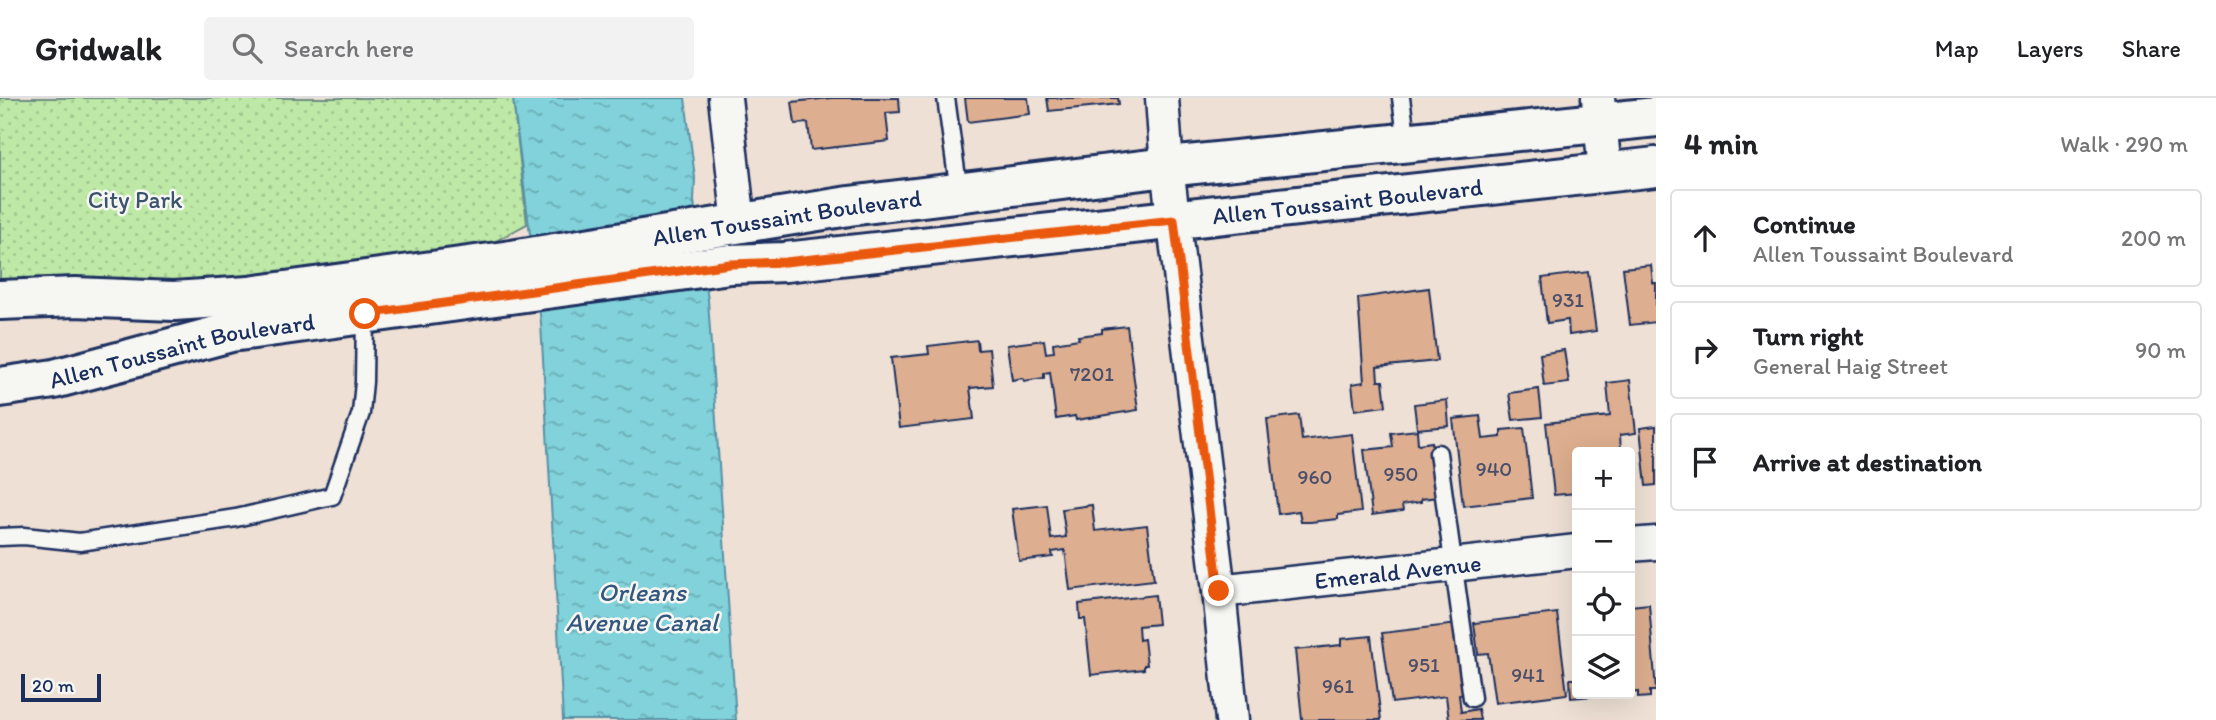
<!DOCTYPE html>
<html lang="en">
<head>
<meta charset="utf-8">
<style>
	body { margin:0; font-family:Itim,sans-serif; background:#f2f2f2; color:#202124 }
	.controls { position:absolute; right:21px; bottom:21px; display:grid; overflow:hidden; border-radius:7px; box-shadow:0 7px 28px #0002 }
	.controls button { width:63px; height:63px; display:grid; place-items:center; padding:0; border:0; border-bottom:2px solid #e0e0e0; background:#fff; color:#202124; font:35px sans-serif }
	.scale { position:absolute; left:21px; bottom:18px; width:80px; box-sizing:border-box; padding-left:7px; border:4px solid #1b2f5e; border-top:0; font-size:19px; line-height:24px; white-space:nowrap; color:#1b2f5e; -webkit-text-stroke:5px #f6f6f2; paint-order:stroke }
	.stop { position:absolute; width:21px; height:21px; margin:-16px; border:5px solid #ea580c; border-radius:50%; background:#fff }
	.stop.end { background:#ea580c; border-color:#fff; box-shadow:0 2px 7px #0008 }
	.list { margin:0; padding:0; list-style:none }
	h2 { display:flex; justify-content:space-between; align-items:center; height:91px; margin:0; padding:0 28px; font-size:30px }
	h2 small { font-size:23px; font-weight:400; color:#757577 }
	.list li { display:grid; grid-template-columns:46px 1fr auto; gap:21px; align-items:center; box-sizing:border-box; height:98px; margin:0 14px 14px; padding:0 14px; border:2px solid #e0e0e0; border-radius:7px }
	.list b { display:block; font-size:26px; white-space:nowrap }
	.list p { margin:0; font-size:23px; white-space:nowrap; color:#757577 }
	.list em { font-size:23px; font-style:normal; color:#757577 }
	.icon { flex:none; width:38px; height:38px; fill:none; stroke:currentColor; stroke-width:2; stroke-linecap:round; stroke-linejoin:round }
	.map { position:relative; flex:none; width:1656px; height:622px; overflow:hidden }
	header { display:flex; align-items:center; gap:42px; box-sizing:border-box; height:98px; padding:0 35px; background:#fff; border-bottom:2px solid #e0e0e0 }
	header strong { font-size:33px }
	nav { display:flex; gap:38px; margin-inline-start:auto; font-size:24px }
	.search { width:490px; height:63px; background:#f2f2f2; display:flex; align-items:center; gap:18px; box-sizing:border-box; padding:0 24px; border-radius:7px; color:#757577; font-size:26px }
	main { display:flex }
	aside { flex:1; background:#fff }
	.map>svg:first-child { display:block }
	.grass { fill:url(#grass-dots); stroke:#6c8c82; stroke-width:2 }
	.water { fill:url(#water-ripples); stroke:#5891a8; stroke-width:2 }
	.building { fill:#ddae8f; stroke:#1b2f5e; stroke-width:2 }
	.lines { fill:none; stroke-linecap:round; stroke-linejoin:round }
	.lane-casing { stroke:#1b2f5e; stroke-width:21 }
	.street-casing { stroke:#1b2f5e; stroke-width:37 }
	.secondary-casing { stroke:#1b2f5e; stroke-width:44 }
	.lane { stroke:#f6f6f2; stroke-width:16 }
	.street { stroke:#f6f6f2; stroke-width:32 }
	.secondary { stroke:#f6f6f2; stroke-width:38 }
	.route { stroke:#ea580c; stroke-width:9 }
	.labels { text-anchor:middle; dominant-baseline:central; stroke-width:5; stroke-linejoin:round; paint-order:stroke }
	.number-label { font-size:21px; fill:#4c4f6a }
	.park-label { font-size:24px; fill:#3b546c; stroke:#f6f6f2 }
	.street-label { font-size:24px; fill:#1b2f5e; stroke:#f6f6f2 }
	.water-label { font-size:26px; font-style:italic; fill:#34587d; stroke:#f6f6f2 }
</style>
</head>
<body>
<header>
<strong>Gridwalk</strong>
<div class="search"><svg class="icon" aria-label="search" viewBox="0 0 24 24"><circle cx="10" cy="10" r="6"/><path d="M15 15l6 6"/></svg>Search here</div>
<nav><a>Map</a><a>Layers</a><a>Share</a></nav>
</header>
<main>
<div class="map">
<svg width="1656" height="622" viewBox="0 0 1656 622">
	<defs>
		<pattern id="grass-dots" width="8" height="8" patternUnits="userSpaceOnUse" patternTransform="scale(1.75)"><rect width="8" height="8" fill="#bde8a5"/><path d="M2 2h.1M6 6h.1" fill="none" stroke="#a2c790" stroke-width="1.8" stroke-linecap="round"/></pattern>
		<pattern id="water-ripples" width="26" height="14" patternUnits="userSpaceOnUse" patternTransform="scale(1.75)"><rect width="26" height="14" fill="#81d2da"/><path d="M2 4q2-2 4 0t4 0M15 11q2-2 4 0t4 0" fill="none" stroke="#69abb4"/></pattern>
	</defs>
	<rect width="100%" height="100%" fill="#eee0d4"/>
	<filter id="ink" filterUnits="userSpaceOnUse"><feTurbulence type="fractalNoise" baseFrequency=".0143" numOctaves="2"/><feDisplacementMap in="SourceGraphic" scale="14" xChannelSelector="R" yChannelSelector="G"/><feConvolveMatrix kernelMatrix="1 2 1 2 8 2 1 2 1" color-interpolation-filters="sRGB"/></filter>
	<g filter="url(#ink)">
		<path class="grass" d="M0,0H513L527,126L443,172L0,202Z"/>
		<path class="water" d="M513,0H685L695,80L694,103L708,202L736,622H563L541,225Z"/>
		<path class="building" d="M831,0H899L900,14L886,15L889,43L811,52L808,25L795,26L792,4Z
			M965,0H1028L1030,16L968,24Z
			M1047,0H1118L1119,6L1049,13Z
			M1651,167L1653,185H1656V228V224L1630,227L1623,170Z
			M1588,174L1596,233L1569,237L1568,222L1547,225L1542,180Z
			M1429,190L1437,263L1377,269L1378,283H1383L1386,308L1355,312L1352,286L1364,284L1358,200Z
			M1127,228L1138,312L1076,322L1075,318L1056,321L1050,274L1044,275V280L1024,283L1023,280L1012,282L1007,247L1044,242L1046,255L1054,254L1053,245L1079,241L1078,238L1102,235V231Z
			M977,242L978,252L989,251L993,288L970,290L974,321L899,330L891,260L929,256L928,248Z
			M1564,252L1569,285L1544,288L1540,256Z
			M1630,282L1636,335L1620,337L1621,354H1577V395L1554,397L1546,325L1610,318L1607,285Z
			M1539,291L1542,319L1513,322L1509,295Z
			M1447,302L1449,328L1417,331L1414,306Z
			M1299,317L1302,342L1352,336L1361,414L1338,417V421L1310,424H1301L1299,413L1278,416L1267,321Z
			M1480,318L1483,341L1501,339V332L1524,330L1532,400L1463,408L1453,321Z
			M1656,328V387L1646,388L1640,330Z
			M1417,332L1418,346L1432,344L1438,399L1421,401V404L1402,407L1403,413L1372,417L1364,352L1393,349L1391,335Z
			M1047,407L1051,441L1066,439L1062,411L1092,407L1095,433L1147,427L1154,482L1070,492L1065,452L1052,454L1053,459L1019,463L1012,411Z
			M1155,497L1158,526L1138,528L1139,542L1144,541L1147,567H1144V571L1091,577L1085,521H1080L1079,506Z
			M1649,506L1656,593H1650V599L1638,600V594L1630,595V508Z
			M1557,515L1567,596L1495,605L1488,555L1478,556L1474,525Z
			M1457,526L1466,596L1459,597L1461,614L1478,611L1480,622H1449L1446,598L1392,605L1382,535Z
			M1371,538L1381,622H1302L1295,552L1341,547V541Z
			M1570,581H1577V596H1593V598L1571,600Z"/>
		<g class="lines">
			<defs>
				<path id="lane" d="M946,0L959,94
					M1401,0L1407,45
					M1438,355L1472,600
					M0,439L24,438L80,444L236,420L332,398L361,315L364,284L365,216"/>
				<g id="street">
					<path d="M725,0L739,126"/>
					<path d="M1162,0L1167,69L1219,493L1232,622"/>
					<path d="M1598,0L1605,74"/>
					<path d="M1630,447L1656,445"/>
					<path id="s1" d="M1219,493L1577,453"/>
				</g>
				<g id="secondary">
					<path id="s2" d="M0,202L75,199L174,203L249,198L505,163L849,108L1167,69L1656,19"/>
					<path id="s3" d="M0,289L54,281L231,234L730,166L785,164L1656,69"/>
				</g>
			</defs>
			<use href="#lane" class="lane-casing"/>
			<use href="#street" class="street-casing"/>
			<use href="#secondary" class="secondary-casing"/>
			<use href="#lane" class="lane"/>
			<use href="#street" class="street"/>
			<use href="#secondary" class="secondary"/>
		</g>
	</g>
	<g class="lines" filter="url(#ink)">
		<path class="route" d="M365,216L730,166L785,164L1174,122L1219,493"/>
	</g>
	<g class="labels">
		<g class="number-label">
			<text x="1568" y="201">931</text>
			<text x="1092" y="275">7201</text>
			<text x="1494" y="370">940</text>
			<text x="1401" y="375">950</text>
			<text x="1315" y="378">960</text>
			<text x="1424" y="566">951</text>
			<text x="1528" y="576">941</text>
			<text x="1338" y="587">961</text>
		</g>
		<g class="park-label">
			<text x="135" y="101">City Park</text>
		</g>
		<g class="street-label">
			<text stroke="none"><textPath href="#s3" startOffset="1362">Allen Toussaint Boulevard</textPath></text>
			<text stroke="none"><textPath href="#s2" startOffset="793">Allen Toussaint Boulevard</textPath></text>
			<text stroke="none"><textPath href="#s3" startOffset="186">Allen Toussaint Boulevard</textPath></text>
			<text stroke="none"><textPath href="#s1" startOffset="180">Emerald Avenue</textPath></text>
		</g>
		<g class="water-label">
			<text x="642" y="494">Orleans<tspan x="642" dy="30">Avenue Canal</tspan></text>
		</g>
	</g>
</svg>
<div class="controls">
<button>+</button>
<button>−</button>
<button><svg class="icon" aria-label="locate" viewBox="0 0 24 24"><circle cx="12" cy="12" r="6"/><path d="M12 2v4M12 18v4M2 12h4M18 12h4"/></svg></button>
<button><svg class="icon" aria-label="layers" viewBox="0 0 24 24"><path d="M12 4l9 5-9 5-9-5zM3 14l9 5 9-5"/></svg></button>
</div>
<div class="scale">20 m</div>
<div class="stop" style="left:365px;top:216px"></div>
<div class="stop end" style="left:1219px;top:493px"></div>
</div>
<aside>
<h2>4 min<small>Walk · 290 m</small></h2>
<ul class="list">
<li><svg class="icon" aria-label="ahead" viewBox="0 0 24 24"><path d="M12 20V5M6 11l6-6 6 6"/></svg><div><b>Continue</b><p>Allen Toussaint Boulevard</p></div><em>200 m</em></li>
<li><svg class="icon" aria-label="right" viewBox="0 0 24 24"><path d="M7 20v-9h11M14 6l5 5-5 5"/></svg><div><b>Turn right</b><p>General Haig Street</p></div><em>90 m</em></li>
<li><svg class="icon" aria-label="arrive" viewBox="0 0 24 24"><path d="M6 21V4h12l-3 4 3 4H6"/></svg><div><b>Arrive at destination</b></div></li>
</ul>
</aside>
</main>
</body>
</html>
